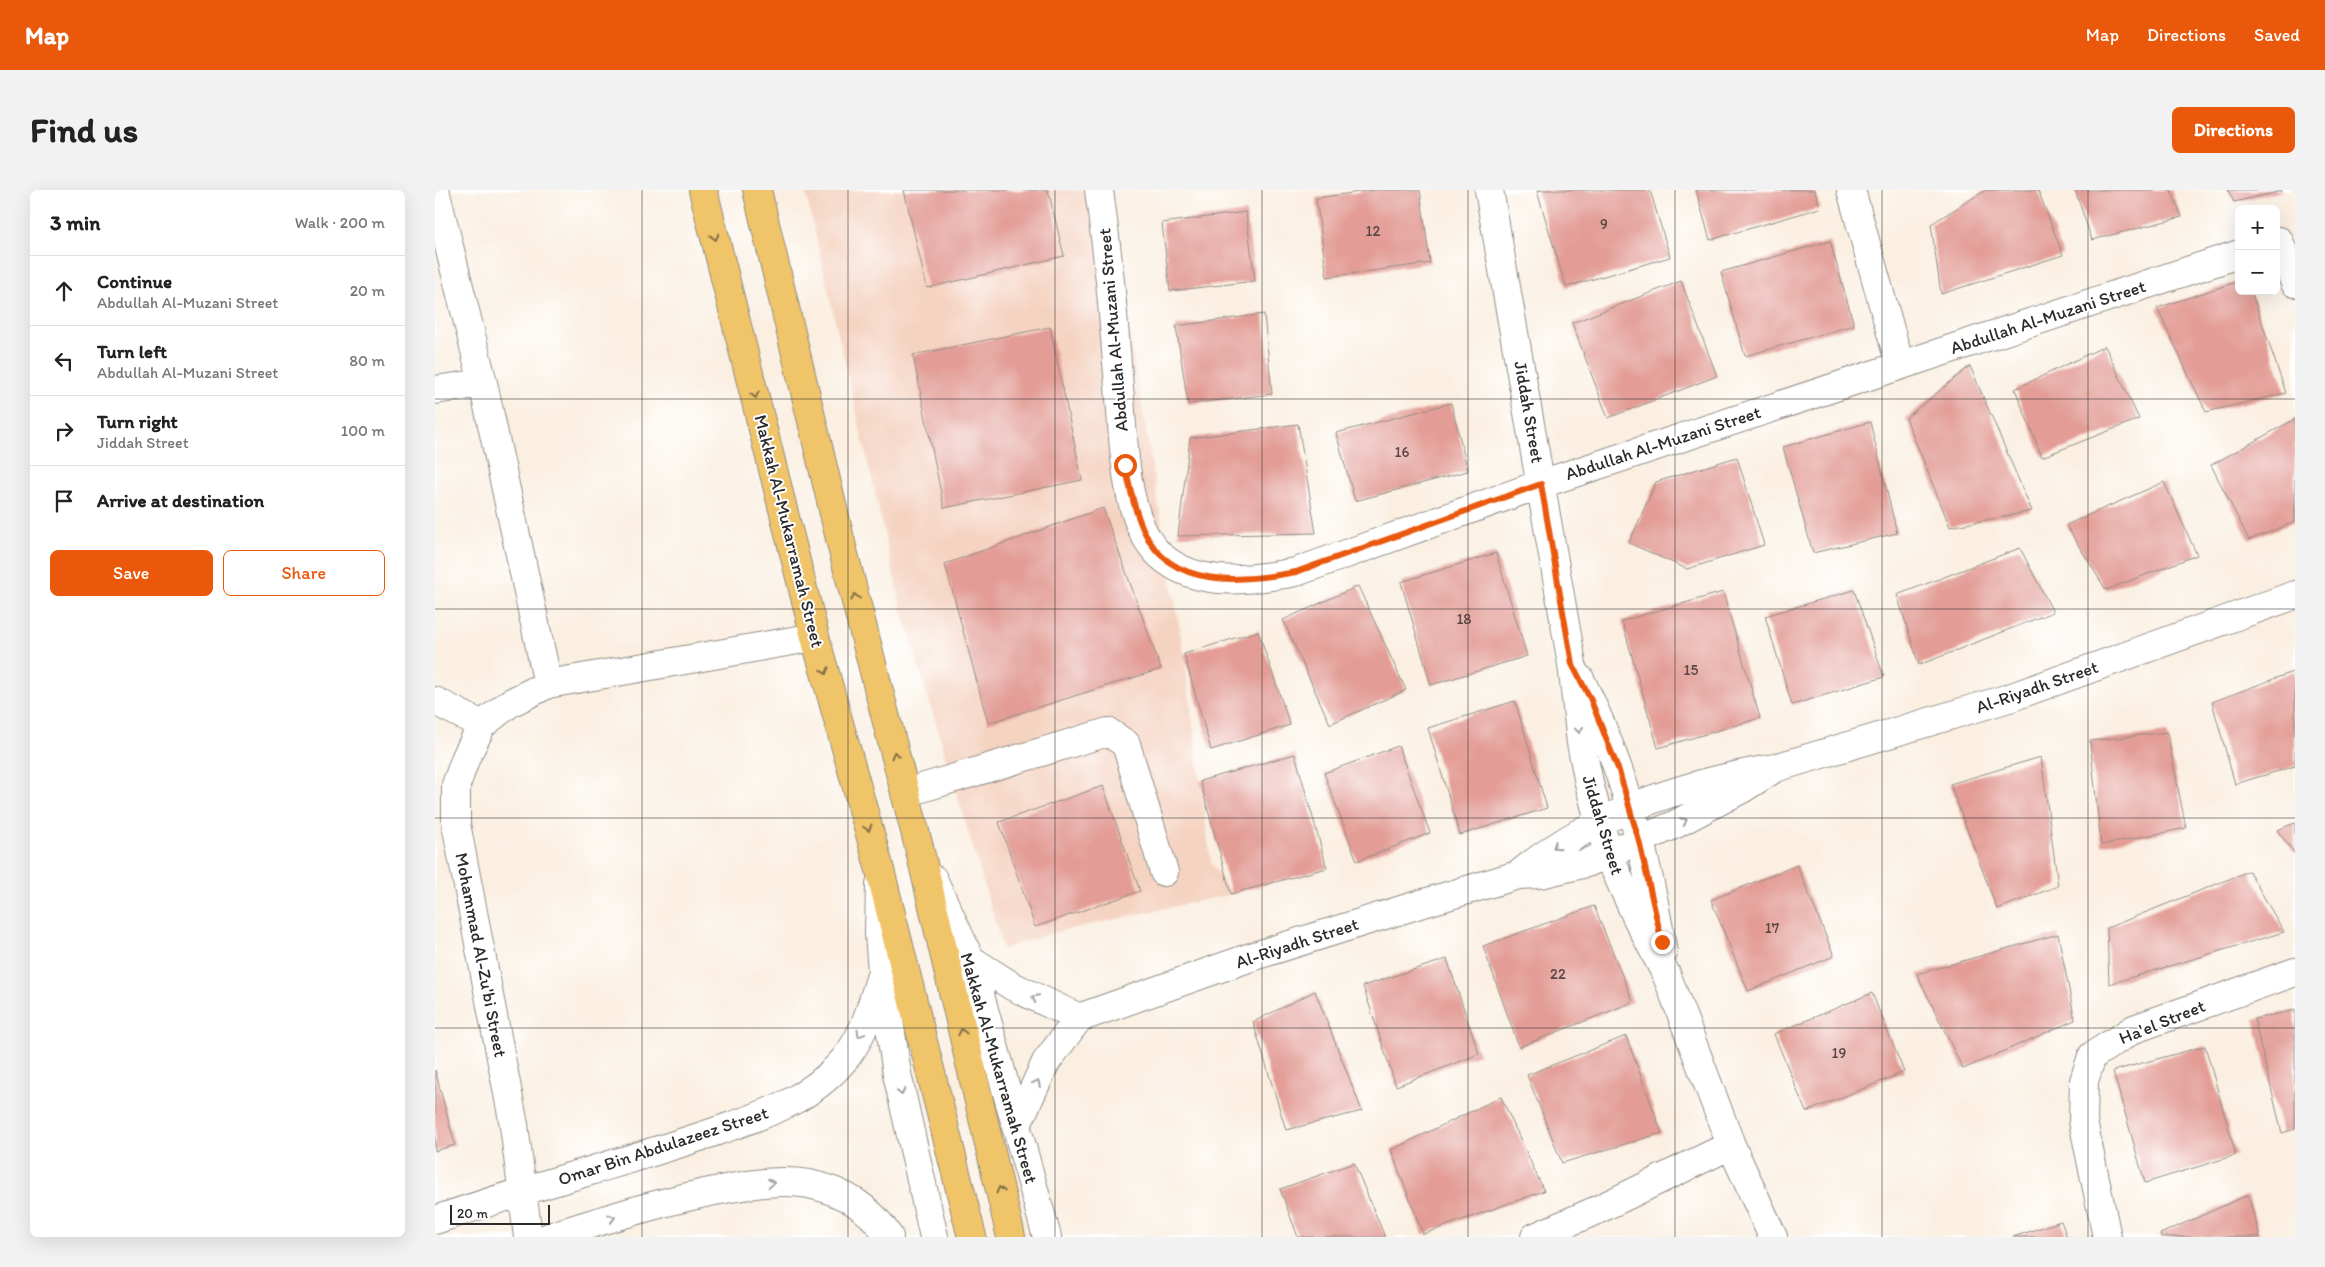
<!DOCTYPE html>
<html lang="en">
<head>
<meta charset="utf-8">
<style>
	body { margin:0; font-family:Itim,sans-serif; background:#f2f2f2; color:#222 }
	.controls { position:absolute; right:15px; top:15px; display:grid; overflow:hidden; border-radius:8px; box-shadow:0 5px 20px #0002 }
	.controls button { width:45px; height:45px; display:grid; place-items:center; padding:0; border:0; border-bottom:1px solid #e0e0e0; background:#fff; color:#222; font:25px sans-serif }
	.scale { position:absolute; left:15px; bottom:12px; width:100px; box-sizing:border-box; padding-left:5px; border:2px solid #2b2b2b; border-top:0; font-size:14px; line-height:18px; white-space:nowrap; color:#2b2b2b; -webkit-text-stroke:4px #fff; paint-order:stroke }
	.stop { position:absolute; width:15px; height:15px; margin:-11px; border:4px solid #ea580c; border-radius:50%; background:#fff }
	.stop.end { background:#ea580c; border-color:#fff; box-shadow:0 1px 5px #0008 }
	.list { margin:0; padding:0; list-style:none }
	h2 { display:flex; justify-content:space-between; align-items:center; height:65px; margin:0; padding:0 20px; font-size:21px }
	h2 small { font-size:16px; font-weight:400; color:#767676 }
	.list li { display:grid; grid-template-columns:32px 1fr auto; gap:15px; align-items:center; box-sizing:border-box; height:70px; padding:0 20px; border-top:1px solid #e0e0e0 }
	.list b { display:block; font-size:19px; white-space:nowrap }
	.list p { margin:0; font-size:16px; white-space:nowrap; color:#767676 }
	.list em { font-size:16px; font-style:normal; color:#767676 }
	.actions { display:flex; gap:10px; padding:15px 20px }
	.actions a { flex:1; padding:11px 0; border:1px solid #ea580c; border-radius:8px; text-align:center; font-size:18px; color:#ea580c }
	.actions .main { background:#ea580c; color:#fff }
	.icon { flex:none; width:28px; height:28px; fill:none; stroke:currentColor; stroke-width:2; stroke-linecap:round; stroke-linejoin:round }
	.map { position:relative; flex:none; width:1860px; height:1047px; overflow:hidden; border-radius:8px }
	header { display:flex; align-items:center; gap:30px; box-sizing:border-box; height:70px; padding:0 25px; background:#ea580c; color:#fff }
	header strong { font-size:24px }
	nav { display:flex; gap:28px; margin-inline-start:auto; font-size:18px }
	.intro { display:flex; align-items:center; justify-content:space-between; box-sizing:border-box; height:120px; padding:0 30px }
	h1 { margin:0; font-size:35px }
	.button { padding:12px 22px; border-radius:8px; background:#ea580c; color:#fff; font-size:18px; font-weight:700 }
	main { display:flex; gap:30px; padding:0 30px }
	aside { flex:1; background:#fff; border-radius:8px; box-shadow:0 5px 20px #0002 }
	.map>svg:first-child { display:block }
	.built { fill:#f5d3c1 }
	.building { fill:#e39d96 }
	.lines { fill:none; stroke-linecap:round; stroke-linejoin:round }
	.minor-casing { stroke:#928d86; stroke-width:30 }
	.major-casing { stroke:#928d86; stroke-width:30 }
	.minor { stroke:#fff; stroke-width:28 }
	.major { stroke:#f0c469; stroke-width:28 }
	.oneway { stroke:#847047 }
	.oneway2 { stroke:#a0a0a0 }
	.route { stroke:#ea580c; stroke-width:6 }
	.grid { fill:none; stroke:#2b2b2b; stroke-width:1; stroke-opacity:0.55 }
	.labels { text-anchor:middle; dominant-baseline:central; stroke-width:4; stroke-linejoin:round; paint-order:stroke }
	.number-label { font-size:15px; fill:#594846 }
	.street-label { font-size:18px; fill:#2b2b2b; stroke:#fff }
</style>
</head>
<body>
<header>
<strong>Map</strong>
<nav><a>Map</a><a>Directions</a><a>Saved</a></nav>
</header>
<div class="intro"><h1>Find us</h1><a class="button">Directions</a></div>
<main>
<aside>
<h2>3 min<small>Walk · 200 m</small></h2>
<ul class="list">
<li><svg class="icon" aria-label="ahead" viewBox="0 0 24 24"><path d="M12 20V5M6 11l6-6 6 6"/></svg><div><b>Continue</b><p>Abdullah Al-Muzani Street</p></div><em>20 m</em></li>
<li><svg class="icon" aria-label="left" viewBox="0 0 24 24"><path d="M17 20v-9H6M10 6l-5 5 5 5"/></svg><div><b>Turn left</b><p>Abdullah Al-Muzani Street</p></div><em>80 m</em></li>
<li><svg class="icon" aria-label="right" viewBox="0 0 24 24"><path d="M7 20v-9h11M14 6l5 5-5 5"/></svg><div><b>Turn right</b><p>Jiddah Street</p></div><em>100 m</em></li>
<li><svg class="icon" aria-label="arrive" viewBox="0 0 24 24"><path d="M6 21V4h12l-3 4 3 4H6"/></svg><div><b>Arrive at destination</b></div></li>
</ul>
<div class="actions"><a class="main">Save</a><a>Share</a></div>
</aside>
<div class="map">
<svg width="1860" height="1047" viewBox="0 0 1860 1047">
	<rect width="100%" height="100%" fill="#fff"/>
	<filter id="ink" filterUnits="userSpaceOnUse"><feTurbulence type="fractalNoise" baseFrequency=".02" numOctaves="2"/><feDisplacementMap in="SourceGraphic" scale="10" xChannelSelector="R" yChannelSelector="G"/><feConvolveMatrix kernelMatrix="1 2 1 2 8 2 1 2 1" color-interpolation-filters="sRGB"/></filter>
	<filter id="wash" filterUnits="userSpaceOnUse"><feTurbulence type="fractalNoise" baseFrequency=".0096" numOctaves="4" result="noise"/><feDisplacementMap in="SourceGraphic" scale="20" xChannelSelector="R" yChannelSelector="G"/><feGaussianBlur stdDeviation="1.12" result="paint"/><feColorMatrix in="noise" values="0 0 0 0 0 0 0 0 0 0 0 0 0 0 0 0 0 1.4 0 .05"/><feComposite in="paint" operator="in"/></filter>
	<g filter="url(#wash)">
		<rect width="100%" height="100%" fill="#faefe1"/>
		<path class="built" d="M370,0H670L749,464L776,673L796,704L617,743L568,759L467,420Z"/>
		<g id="blocks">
			<path class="building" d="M469,0H613L629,66L492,98Z
				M939,0H985L995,73L892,87L881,8Z
				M1107,0H1215L1235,67L1131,97L1102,1Z
				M1261,0H1380L1385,18L1275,50Z
				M1551,0H1603L1628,65L1506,104L1496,34Z
				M1640,0H1736L1747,27L1657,50Z
				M1793,0H1846L1847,1L1799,12Z
				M811,22L820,91L735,101L727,33Z
				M1395,51L1419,135L1310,166L1286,82Z
				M1246,91L1282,186L1173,228L1137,133Z
				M1804,91V101H1816L1851,203L1771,222L1722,118Z
				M829,124L837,204L753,214L741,136Z
				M615,137L647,290L509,318L478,165Z
				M1670,156L1704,229L1607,267L1580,199Z
				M1535,176L1597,321L1515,337L1471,228Z
				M1016,213L1033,281L920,311L901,243Z
				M1860,229V332L1814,350L1776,275Z
				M1435,232L1462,343L1378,363L1348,257Z
				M863,234L881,343L743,346L755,248Z
				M1302,267L1329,355L1252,379L1194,353L1221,292Z
				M1729,292L1762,365L1671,400L1631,335Z
				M668,318L726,479L553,533L510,374Z
				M1585,358L1618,422L1484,475L1462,405Z
				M1061,363L1092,466L996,495L966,392Z
				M923,396L971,500L895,534L848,430Z
				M1419,400L1449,487L1357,515L1330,426Z
				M1288,402L1325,528L1223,558L1187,431Z
				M823,441L855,535L776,560L749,464Z
				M1860,481V576L1800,594L1777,512Z
				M1080,511L1112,618L1025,645L993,538Z
				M1732,542L1751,638L1666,655L1655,551Z
				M963,556L995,643L922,671L889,583Z
				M860,564L892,678L796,704L765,591Z
				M1606,567L1623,696L1562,719L1515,594Z
				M668,596L705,701L600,737L564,632Z
				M1860,633V664L1842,640Z
				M1362,675L1399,766L1313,801L1276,710Z
				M1814,681L1849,742L1674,794L1672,738Z
				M1159,716L1198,812L1084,857L1048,756Z
				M1623,744L1640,830L1528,879L1482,784Z
				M1012,769L1044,864L961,896L928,796Z
				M880,801L927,921L851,940L818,832Z
				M1437,803L1469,882L1371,922L1339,844Z
				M1860,820V939L1847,943L1819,829Z
				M1191,846L1227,943L1127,973L1092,885Z
				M1770,856L1801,965L1710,993L1678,881Z
				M0,880L20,955L0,961Z
				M1066,907L1109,1001L988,1044L956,960Z
				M919,973L950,1047H863L845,999Z
				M1813,1005L1825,1047H1726L1725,1044Z
				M1626,1031L1632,1047H1578Z"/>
		</g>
	</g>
	<g filter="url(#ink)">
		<use href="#blocks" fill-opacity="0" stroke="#928d86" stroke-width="1"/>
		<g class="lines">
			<defs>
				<path id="minor" d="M0,0L48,193L113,494
					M664,0C669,38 674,75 677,113C680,145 682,176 685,208C689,254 689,333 726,366C763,399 817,390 861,382L1106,294L1804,64
					M1054,0L1137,474L1146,553L1154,593L1173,664L1201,726L1232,786L1296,955L1338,1047
					M1416,0L1465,175
					M1844,51L1860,93
					M0,200L48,193
					M1145,489C1188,574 1213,669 1228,763
					M0,511L47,535
					M470,603L673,542L691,554L729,682
					M1083,685C1157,624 1246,594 1340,578L1574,508L1860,405
					M498,689L535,769L612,1047
					M445,694L444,744L447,782L462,884L499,1047
					M535,769L577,796L644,828
					M581,937L611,872L644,828L816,767L982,715L1083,685L1106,684L1152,673L1239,635L1307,599L1340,578
					M0,1030C51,1013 103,996 155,981C198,968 242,955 285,940C331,924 375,910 408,871C430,846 437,813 447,782
					M93,1047L79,935L21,634V595L31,567L47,535L75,513L113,494L380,447
					M114,1047C172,1029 230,1010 290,999C317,994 347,989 374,994C407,1001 436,1018 454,1047
					M1100,1047L1162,1020L1296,955
					M1672,1047L1648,931L1649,891L1657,866L1699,839L1860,782"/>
				<path id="major" d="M268,0L380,447L445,680L537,1047
					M322,0L406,353L484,657L576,1047"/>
			</defs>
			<use href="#minor" class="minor-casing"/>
			<use href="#major" class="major-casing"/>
			<use href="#minor" class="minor"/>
			<use href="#major" class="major"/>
		</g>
		<defs><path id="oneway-chevron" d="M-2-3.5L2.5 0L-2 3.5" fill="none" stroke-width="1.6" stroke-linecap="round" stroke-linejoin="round" transform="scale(1.25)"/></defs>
		<g class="oneway">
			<use href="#oneway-chevron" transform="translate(280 47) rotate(76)"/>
			<use href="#oneway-chevron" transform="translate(320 205) rotate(76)"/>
			<use href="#oneway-chevron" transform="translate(420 407) rotate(-104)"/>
			<use href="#oneway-chevron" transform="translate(390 481) rotate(75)"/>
			<use href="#oneway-chevron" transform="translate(460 565) rotate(-104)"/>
			<use href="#oneway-chevron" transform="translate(433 638) rotate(75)"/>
			<use href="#oneway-chevron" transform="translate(527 842) rotate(-103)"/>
			<use href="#oneway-chevron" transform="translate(565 1000) rotate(-104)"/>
		</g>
		<g class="oneway2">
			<use href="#oneway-chevron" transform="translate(1144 540) rotate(82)"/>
			<use href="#oneway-chevron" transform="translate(1249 631) rotate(-27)"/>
			<use href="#oneway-chevron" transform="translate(1121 656) rotate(146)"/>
			<use href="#oneway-chevron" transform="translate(600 808) rotate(-153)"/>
			<use href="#oneway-chevron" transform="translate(425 844) rotate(121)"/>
			<use href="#oneway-chevron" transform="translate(602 893) rotate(-65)"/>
			<use href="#oneway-chevron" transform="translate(466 902) rotate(77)"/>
			<use href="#oneway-chevron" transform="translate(336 993) rotate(-6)"/>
			<use href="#oneway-chevron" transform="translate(177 1028) rotate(-17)"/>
		</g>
	</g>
	<g class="lines" filter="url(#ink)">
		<path class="route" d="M690,275C695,297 699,320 709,341C736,400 808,392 861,382L1106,294L1137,474L1155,508L1184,581L1204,651L1227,752"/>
	</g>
	<path class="grid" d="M207,0V1047M413,0V1047M620,0V1047M827,0V1047M1033,0V1047M1240,0V1047M1447,0V1047M1653,0V1047M0,209H1860M0,419H1860M0,628H1860M0,838H1860"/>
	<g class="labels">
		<g class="number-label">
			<text x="1169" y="34">9</text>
			<text x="938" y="41">12</text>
			<text x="967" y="262">16</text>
			<text x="1029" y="429">18</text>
			<text x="1256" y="480">15</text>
			<text x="1337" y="738">17</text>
			<text x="1123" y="784">22</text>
			<text x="1404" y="863">19</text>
		</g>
		<g class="street-label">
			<text transform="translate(1613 127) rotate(-18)">Abdullah Al-Muzani Street</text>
			<text transform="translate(678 140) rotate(-95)">Abdullah Al-Muzani Street</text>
			<text transform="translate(1094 222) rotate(80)">Jiddah Street</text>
			<text transform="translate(1228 253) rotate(-18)">Abdullah Al-Muzani Street</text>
			<text transform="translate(354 341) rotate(76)">Makkah Al-Mukarramah Street</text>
			<text transform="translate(1602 497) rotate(-19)">Al-Riyadh Street</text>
			<text transform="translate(1168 635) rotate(73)">Jiddah Street</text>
			<text transform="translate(862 753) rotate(-18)">Al-Riyadh Street</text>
			<text transform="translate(46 765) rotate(79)">Mohammad Al-Zu'bi Street</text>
			<text transform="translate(1727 832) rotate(-22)">Ha'el Street</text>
			<text transform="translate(564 878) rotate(74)">Makkah Al-Mukarramah Street</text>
			<text transform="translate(228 956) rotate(-18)">Omar Bin Abdulazeez Street</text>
		</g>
	</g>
</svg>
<div class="controls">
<button>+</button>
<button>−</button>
</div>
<div class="scale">20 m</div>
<div class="stop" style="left:690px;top:275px"></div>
<div class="stop end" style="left:1227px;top:752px"></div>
</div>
</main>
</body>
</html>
